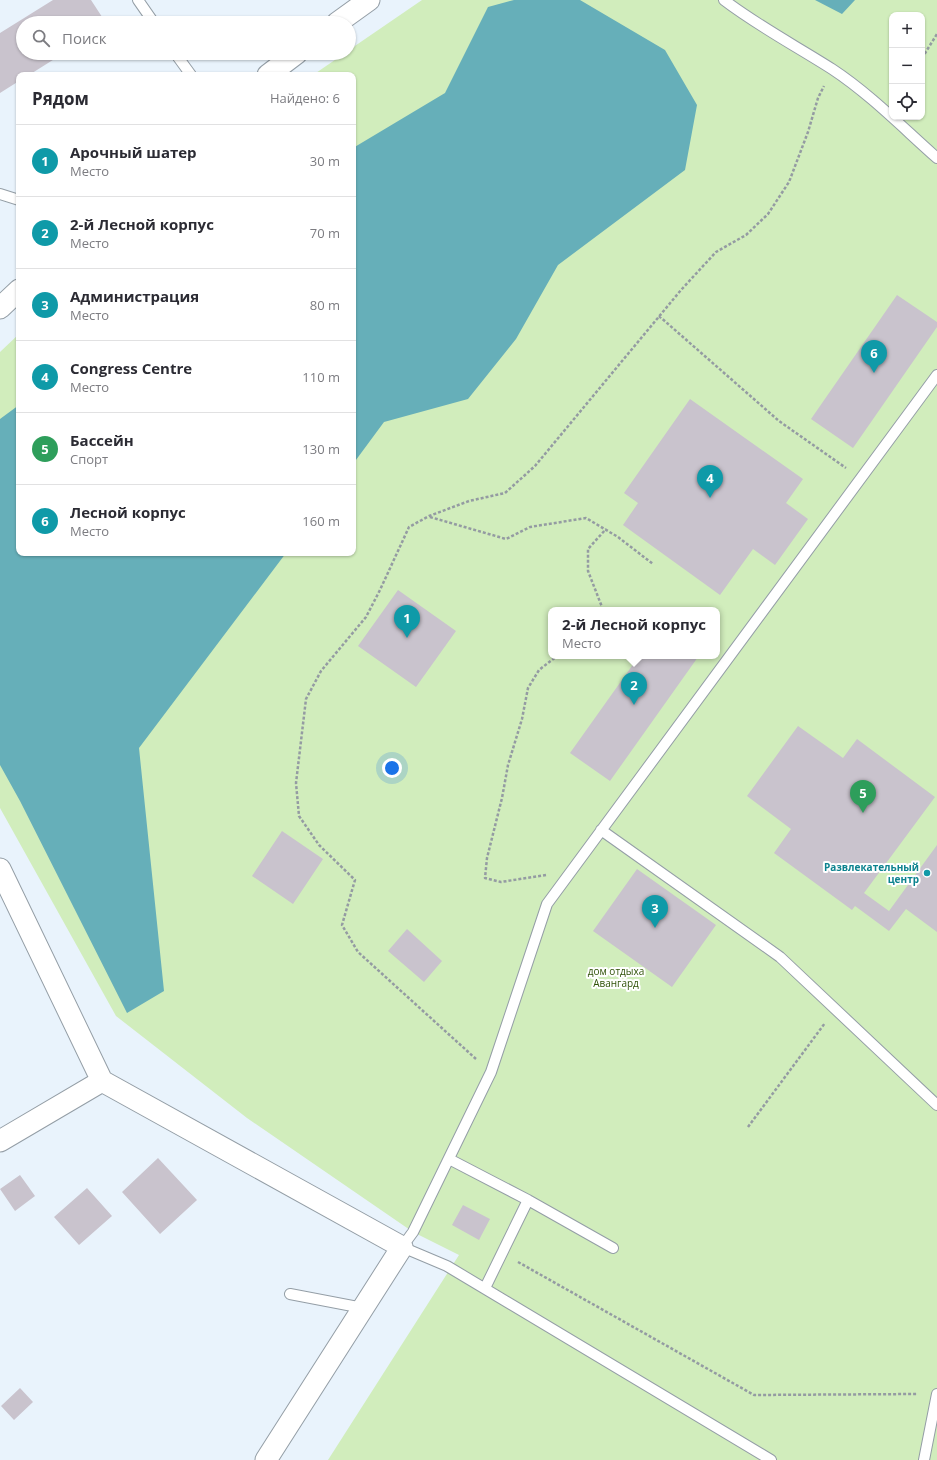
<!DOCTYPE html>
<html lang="ru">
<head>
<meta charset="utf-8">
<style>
	body { margin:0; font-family:"Open Sans",sans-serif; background:#f7f7f7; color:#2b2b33 }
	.controls { position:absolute; right:12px; top:12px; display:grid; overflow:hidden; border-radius:8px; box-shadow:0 1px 3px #0004 }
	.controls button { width:36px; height:36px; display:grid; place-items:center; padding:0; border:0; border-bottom:1px solid #e1e1e2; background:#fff; color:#2b2b33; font:20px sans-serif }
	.you { position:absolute; left:392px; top:768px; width:14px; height:14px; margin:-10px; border:3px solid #fff; border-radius:50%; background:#1a73e8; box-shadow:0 0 0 6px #1a73e833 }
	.badge { display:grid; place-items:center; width:26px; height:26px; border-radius:50%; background:#8131a1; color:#fff; font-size:13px; font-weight:700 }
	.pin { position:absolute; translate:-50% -33px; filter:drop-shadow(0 1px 2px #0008) }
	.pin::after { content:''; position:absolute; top:21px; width:14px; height:12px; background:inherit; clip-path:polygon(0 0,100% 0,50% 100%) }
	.popup { position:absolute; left:548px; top:607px; width:172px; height:52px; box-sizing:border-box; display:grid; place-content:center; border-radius:8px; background:#fff; filter:drop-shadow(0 1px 3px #0005); font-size:13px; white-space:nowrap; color:#7c7c81 }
	.popup b { font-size:15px; color:#2b2b33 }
	.popup::after { content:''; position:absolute; left:50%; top:100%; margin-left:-8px; border:8px solid transparent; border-top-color:#fff }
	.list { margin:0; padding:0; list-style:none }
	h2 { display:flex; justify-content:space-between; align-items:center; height:52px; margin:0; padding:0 16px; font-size:17px }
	h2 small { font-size:13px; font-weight:400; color:#7c7c81 }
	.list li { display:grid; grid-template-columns:26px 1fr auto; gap:12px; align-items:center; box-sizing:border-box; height:72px; padding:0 16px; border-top:1px solid #e1e1e2 }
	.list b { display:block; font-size:15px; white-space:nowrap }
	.list p { margin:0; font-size:13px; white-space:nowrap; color:#7c7c81 }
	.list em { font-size:13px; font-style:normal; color:#7c7c81 }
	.icon { flex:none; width:22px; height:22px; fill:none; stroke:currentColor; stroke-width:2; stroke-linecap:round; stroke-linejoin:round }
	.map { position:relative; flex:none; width:937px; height:1460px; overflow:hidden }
	.search { position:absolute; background:#fff; box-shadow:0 1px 3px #0004; left:16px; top:16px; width:340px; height:44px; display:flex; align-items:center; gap:10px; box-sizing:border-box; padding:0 14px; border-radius:22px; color:#7c7c81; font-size:15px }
	.panel { position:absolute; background:#fff; box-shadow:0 1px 3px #0004; left:16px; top:72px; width:340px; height:484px; border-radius:8px }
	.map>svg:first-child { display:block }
	.green { fill:#d1edbc; fill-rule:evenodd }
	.water { fill:#66afb9 }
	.building { fill:#c9c3cd }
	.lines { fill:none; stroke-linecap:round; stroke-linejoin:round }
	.lane-casing { stroke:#949ea6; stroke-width:12 }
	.street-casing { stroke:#949ea6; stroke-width:23 }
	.path { stroke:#949ba2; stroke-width:2.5; stroke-dasharray:3 2; stroke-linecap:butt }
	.lane { stroke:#fff; stroke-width:10 }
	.street { stroke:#fff; stroke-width:21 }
	.culture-dot { fill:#0f9aa8; stroke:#fff; stroke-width:1.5 }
	.labels { text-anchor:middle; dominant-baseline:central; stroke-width:4; stroke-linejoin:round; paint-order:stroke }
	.culture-label { font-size:10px; font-weight:bold; fill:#0d838f; stroke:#fff; text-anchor:end }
	.park-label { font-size:10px; fill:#2f5107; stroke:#fff }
</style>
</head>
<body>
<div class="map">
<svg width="937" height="1460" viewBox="0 0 937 1460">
	<rect width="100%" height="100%" fill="#e9f3fc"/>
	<path class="green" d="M422,0H937V1460H328L459,1255L413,1232L247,1118L116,1016L0,808V352L19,334V553H353V75H313L345,53H349V50ZM892,15H922V117H892ZM551,610H717V656H551Z"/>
	<path class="water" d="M514,0H580L665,50L697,105L685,170L558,265L516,339L468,399L384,422L353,464V148L445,93L488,7Z
		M815,0H855L842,14Z
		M19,405V553H286L139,748L164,991L127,1013L20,801L0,765V419Z"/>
	<path class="building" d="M53,0H91L106,23H23V53H64L29,75H19V81L0,93V33Z
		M897,295L937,322V327L853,448L811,419Z
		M690,399L803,479L786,503L808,519L775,565L753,549L720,595L623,525L638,503L624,493Z
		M398,590L456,631L416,687L358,646Z
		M639,656L698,657L610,781L570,753Z
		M798,726L843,758L857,739L935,797L864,893L889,911L937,845V932L906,909L889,931L855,906L852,910L774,853L791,829L747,796Z
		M282,831L323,859L293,904L252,876Z
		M637,869L716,925L672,987L593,931Z
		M407,929L442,961L424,982L388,951Z
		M158,1158L197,1200L160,1234L122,1192Z
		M20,1175L35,1196L15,1211L0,1189Z
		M87,1188L112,1216L79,1245L54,1217Z
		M463,1205L490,1219L479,1240L452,1225Z
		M20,1388L33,1402L14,1420L1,1406Z"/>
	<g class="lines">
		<defs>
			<path id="lane" d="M138,0L154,23
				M724,0C758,26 796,46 832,69C870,94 903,128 937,158
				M175,53L191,75
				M0,194L19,200
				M601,830L780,957L937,1105
				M449,1159L528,1200
				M485,1288L528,1200L613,1248
				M290,1294L363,1308
				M771,1460L447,1266L402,1247L413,1232L491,1072L547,904L937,375
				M924,1460L937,1394"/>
			<path id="street" d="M337,23L369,0
				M268,75L297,53
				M0,308L19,290
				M0,869L102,1081L402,1247L266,1460
				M0,1141L102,1081"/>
		</defs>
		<use href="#lane" class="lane-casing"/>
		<use href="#street" class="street-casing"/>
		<path class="path" d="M922,58L937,34
			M659,316L779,421L846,468
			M430,517L506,539L530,527L586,518L618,537L653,564
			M601,610L602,607L588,571V549L606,529
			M546,875L501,882L485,878L487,858L502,798L508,765L522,719L528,688L539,670L557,656
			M476,1059L358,952L342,925L355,880L319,845L299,816L296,783L306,699L321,671L366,617L380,590L409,527L429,516L469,501L505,493L535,466L681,290L716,252L746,235L768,214L789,182L808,132L818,98L824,86
			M748,1127L825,1023
			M518,1262L754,1395L918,1394"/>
		<use href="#lane" class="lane"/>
		<use href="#street" class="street"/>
	</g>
	<circle class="culture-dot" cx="927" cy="873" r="4"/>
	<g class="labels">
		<g class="culture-label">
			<text x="919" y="867">Развлекательный<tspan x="919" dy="12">центр</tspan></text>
		</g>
		<g class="park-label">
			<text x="616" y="971">дом отдыха<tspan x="616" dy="12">Авангард</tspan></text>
		</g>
	</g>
</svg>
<div class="controls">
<button>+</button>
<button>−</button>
<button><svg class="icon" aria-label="locate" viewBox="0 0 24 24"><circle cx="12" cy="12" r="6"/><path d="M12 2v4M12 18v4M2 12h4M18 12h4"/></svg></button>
</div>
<div class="you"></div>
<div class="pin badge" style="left:407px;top:638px;background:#0f9aa8">1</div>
<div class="pin badge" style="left:634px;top:705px;background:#0f9aa8">2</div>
<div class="popup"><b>2-й Лесной корпус</b>Место</div>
<div class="pin badge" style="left:655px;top:928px;background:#0f9aa8">3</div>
<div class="pin badge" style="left:710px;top:498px;background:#0f9aa8">4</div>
<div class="pin badge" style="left:863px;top:813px;background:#2e9e5b">5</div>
<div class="pin badge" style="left:874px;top:373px;background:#0f9aa8">6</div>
<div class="search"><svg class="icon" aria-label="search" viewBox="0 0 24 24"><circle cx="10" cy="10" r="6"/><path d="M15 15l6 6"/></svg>Поиск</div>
<section class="panel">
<h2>Рядом<small>Найдено: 6</small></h2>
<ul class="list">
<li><span class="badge" style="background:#0f9aa8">1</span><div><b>Арочный шатер</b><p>Место</p></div><em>30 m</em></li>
<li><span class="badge" style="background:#0f9aa8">2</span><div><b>2-й Лесной корпус</b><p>Место</p></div><em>70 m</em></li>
<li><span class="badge" style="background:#0f9aa8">3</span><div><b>Администрация</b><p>Место</p></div><em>80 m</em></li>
<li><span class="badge" style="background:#0f9aa8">4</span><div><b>Congress Centre</b><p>Место</p></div><em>110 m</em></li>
<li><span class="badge" style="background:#2e9e5b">5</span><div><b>Бассейн</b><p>Спорт</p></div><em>130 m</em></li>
<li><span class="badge" style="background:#0f9aa8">6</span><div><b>Лесной корпус</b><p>Место</p></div><em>160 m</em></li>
</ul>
</section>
</div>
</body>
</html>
